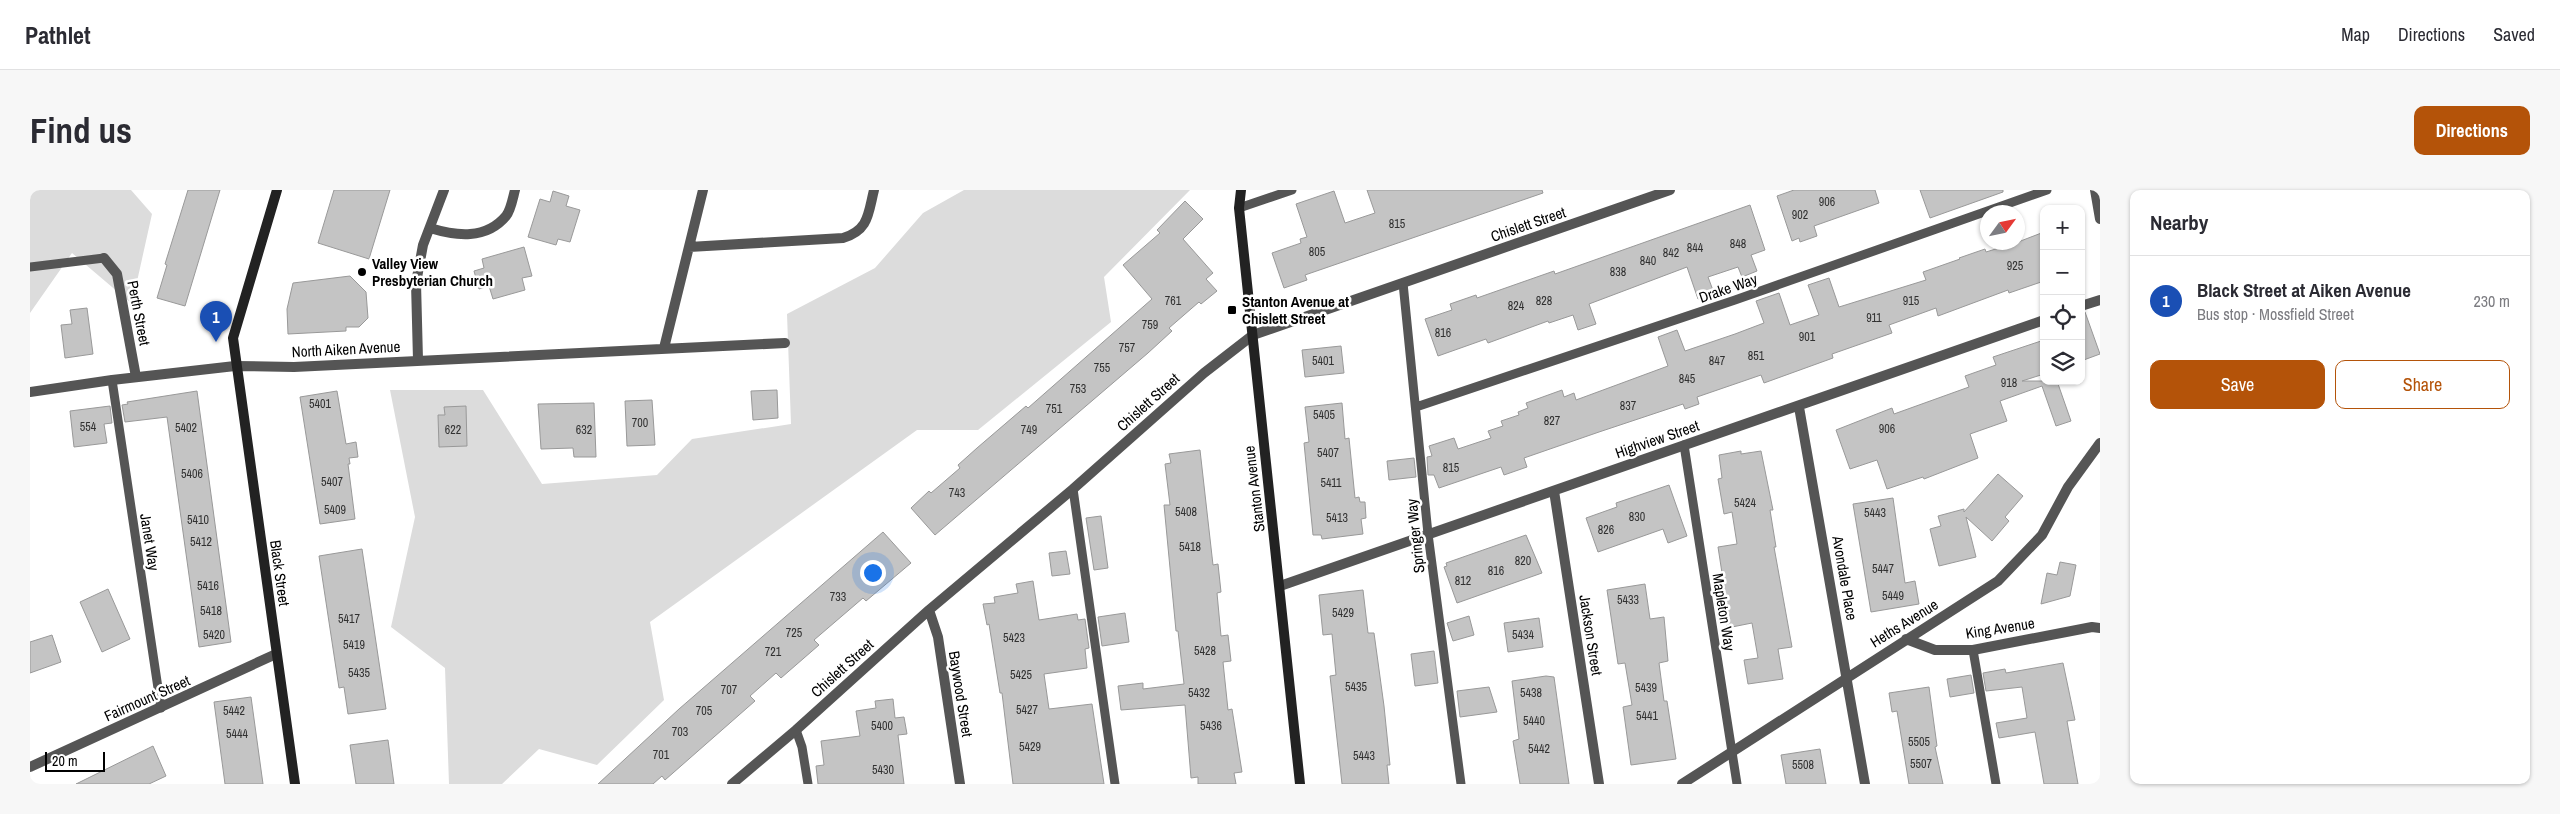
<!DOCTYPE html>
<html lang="en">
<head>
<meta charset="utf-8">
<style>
	body { margin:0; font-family:"Archivo Narrow",sans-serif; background:#f7f7f7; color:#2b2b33 }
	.controls { position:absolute; right:15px; top:15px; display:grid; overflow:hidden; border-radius:10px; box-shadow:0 1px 4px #0004 }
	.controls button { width:45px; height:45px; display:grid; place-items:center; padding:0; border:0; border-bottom:1px solid #e1e1e2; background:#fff; color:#2b2b33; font:25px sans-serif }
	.compass { position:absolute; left:1950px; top:15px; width:45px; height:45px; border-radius:50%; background:#fff; box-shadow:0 1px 4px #0004; rotate:57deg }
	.scale { position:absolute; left:15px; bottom:12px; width:60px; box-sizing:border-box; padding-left:5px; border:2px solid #000; border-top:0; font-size:14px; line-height:18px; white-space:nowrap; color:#000; -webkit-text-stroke:4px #fff; paint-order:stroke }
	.you { position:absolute; left:842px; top:382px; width:18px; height:18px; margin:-12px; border:4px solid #fff; border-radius:50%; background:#1a73e8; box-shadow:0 0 0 8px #1a73e833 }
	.badge { display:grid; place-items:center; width:32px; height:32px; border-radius:50%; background:#b45309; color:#fff; font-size:16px; font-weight:700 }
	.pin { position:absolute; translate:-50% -41px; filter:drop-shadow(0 1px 2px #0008) }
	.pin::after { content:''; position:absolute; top:26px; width:18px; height:15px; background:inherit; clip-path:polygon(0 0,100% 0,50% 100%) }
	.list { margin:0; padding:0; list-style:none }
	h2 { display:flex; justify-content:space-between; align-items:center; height:65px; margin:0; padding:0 20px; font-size:21px }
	h2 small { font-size:16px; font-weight:400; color:#7c7c81 }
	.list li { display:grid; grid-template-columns:32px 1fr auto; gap:15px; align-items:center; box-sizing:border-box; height:90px; padding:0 20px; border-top:1px solid #e1e1e2 }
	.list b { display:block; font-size:19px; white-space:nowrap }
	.list p { margin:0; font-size:16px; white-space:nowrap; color:#7c7c81 }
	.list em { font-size:16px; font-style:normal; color:#7c7c81 }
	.actions { display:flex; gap:10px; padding:15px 20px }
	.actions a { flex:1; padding:11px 0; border:1px solid #b45309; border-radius:10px; text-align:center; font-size:18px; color:#b45309 }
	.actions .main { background:#b45309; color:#fff }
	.icon { flex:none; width:28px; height:28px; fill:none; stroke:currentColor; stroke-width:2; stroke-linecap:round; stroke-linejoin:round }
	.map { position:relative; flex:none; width:2070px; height:594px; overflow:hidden; border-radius:10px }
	header { display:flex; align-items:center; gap:30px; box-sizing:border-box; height:70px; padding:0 25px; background:#fff; border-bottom:1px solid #e1e1e2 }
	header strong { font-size:24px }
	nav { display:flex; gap:28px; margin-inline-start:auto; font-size:18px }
	.intro { display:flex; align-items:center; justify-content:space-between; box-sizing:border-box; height:120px; padding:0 30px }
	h1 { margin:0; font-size:35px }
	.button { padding:12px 22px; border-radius:10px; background:#b45309; color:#fff; font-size:18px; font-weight:700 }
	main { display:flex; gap:30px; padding:0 30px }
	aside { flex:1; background:#fff; border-radius:10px; box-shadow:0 1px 4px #0004 }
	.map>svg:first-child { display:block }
	.green { fill:#dcdcdc }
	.building { fill:#c4c4c4; stroke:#999 }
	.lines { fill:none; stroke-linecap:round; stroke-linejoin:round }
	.lane { stroke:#555; stroke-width:9 }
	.street { stroke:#555; stroke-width:10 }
	.secondary { stroke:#222; stroke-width:10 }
	.poi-dot { fill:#000; stroke:#fff; stroke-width:2 }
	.labels { text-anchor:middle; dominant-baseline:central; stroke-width:5; stroke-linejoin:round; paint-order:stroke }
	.number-label { font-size:12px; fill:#313131 }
	.street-label { font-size:15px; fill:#000; stroke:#fff }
	.poi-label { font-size:15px; font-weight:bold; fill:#000; stroke:#fff; text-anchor:start }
</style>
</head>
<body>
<header>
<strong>Pathlet</strong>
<nav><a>Map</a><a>Directions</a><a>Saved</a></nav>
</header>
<div class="intro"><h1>Find us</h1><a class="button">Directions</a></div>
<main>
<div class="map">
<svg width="2070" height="594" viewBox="0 0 2070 594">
	<rect width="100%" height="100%" fill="#fff"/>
	<path class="green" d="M0,0H101L122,24L102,114L42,63L0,123Z
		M934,0H1160L1074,87L1081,132L948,240H887L620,432L634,510L567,575L509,559L472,594H419L415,478L361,437L385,327L360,200H453L512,294L627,285L662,249L761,234L757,124L845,78L893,23Z"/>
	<path class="building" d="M158,0H190L155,116L127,108L137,75L135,74Z
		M304,0H360L339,69L288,53Z
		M1337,0H1512L1513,3L1275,85L1277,90L1254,98L1242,63L1271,53L1270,49L1277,47L1266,14L1304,1L1315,33L1345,23Z
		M1764,0H1845L1849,13L1784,36L1787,46L1770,52L1769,48L1762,51L1747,6Z
		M1890,0H1973V2L1900,28Z
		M523,1L539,6L536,16L550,20L540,52L528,49L526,55L498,47L510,9L520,12Z
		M1155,11L1173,29L1153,49L1183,83L1176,89L1187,101L1171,114L1169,112L1139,138L1142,141L1118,163L905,345L881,318L899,301L901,303L930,278L928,275L947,258L996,216L998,218L1122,109L1093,75L1130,43L1127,40Z
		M1720,15L1735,60L1721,65L1727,81L1712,87L1708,77L1678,87L1684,103L1668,109L1657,77L1559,114L1566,134L1548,140L1543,125L1519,133L1518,131L1458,153L1456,149L1408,166L1395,129L1422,120L1420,114L1446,105L1447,108L1524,81L1525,84Z
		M2014,42V91L1979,103L1978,100L1908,126L1906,118L1859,135L1862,143L1802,164L1803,168L1734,193L1731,185L1667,207L1669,214L1655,219L1653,214L1569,242L1494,268L1497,277L1474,285L1471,277L1409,298L1404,285H1398L1397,267L1402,266L1399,256L1424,248L1428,259L1461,248L1458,241L1473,236L1471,231L1489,225L1488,222L1498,218L1496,213L1532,200L1534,207L1544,203L1546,210L1638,176L1628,147L1647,140L1655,161L1705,144L1734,133L1726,111L1749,103L1760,135L1789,125L1778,95L1799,88L1809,117L1896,90L1893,82L1930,69L1929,68L1955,59L1956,62L1988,52Z
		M494,57L502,86L492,88L495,100L463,109L459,96L449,99L444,81L454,78L452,69Z
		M320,86L336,102L338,128L329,137H316V141L258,144L257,119L263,93Z
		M57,118L63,164L35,168L31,135L42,134L40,120Z
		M2055,122L2070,164L2051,171V123Z
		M2014,150V184L1992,191H2027L2041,231L2026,236L2012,196L1970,211L1977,231L1940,244L1948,268L1894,289L1893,287L1857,299L1847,270L1820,279L1806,240L1862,218L1864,224L1939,197L1935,186L1966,175L1963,167Z
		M1311,156L1314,183L1275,187L1272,160Z
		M747,200L748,228L723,230L721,201Z
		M167,201L201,452L169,457L137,227L95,232L92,215L98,214L97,212Z
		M307,201L316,254L326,252L328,267L319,268L320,274H318L325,329L290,334L270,207Z
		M622,210L625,255L597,256L595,211Z
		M564,213L566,267H544L543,258L511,259L508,214Z
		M1312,213L1315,249L1319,248L1325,308L1329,307L1330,312H1335L1336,328L1331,329L1333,344L1292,349L1291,345H1283L1274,253L1279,252L1275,217Z
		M80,216L82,233L74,234L77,253L44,257L40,221Z
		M436,216L437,256L409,257L408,225H415L414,217Z
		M1170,260L1183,375L1188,374L1191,402L1187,403L1191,446L1198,445L1201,471L1193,472L1198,520L1202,519L1212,582L1204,583L1206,594H1168V587L1161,588L1155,515L1091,520L1088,496L1113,493V499L1154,494L1148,441H1146L1134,315H1140L1135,274L1141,273L1139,264Z
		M1711,261V264L1731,261L1743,320H1740L1746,357H1744L1762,457L1748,459L1753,489L1718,494L1714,470L1728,468L1722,433L1697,438L1695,423L1698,422L1688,357L1707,354L1702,322L1694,324L1688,289L1692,288L1689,265Z
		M1384,268L1386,287L1359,290L1357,271Z
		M1968,284L1993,306L1975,327L1979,331L1962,351L1936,327L1946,367L1909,376L1900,339L1911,336L1908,326L1934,319V322Z
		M1639,295L1657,346L1638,353L1633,339L1568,362L1556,328L1587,317L1586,313Z
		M1863,308L1875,393L1885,391L1889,414L1841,422L1823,314Z
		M1071,326L1078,378L1064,380L1056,328Z
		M853,342L881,373L836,411L833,408L784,450L789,455L751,488L746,483L720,506L725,511L635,590L632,586L623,594H568L649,519Z
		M1496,345L1512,383L1427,413L1414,377L1417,376L1416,373Z
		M332,359L356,519L318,524L314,497L309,498L289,366Z
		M1036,361L1040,384L1022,386L1019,363Z
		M2030,372L2046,375L2040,406L2011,414L2017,383L2027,385Z
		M1003,391L1009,430L1047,424L1048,430L1055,429L1059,458L1055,459L1057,478L1014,484L1019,519L1062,514L1074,594H983L972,503H970L959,434L957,435L953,414L965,413L964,407L988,403L986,394Z
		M1615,394L1620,429L1634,427L1638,471L1629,473L1634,511H1637L1646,569L1601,575L1593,517L1602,515L1595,473L1588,474L1577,400Z
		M78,399L100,449L72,462L50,412Z
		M1333,400L1338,443H1344L1354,516L1360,575H1357L1359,594H1312L1300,486L1306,485L1302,444L1293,445L1289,405Z
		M1095,423L1099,452L1072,456L1068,427Z
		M1439,426L1444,445L1423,451L1417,433Z
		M1509,428L1513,457L1478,462L1474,433Z
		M22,445L31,472L0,483V452Z
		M1404,461L1408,493L1385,496L1381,464Z
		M2033,473L2045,530L2037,531L2048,594H2014L2005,542L1969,548L1966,533L1997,528L1992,497L1956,501L1953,483L1975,479L1976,483Z
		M1941,485L1944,503L1920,507L1917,489Z
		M1516,486L1524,487L1539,594H1490L1483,551L1489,549L1482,491Z
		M1459,497L1467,522L1430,527L1427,501Z
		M1899,497L1907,556L1905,557L1913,594H1879L1867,521L1862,522L1859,503Z
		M221,507L233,594H195L184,512Z
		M863,509L865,528L874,527L877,544L868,545L874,594H788L786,576L794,575L791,551L830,546L826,521L846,518L845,511Z
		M358,550L364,594H326L320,555Z
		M123,556L136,586L119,594H46Z
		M1790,559L1796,594H1756L1751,565Z"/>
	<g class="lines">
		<path class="lane" d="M1209,18L1262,0
			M0,77L74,68
			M1373,93L1398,344L1431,594
			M82,190L131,518
			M1386,217L1705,110L2017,0
			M1654,255L1707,594
			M1043,299L1085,594
			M1943,460L1966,594
			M766,540L772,557L778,594"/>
		<path class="street" d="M2065,0L2070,29
			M400,38C426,46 456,50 476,26C481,20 483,7 485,0
			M659,57L813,48C839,40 838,24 844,0
			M74,68L87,84L106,187
			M2051,116L2070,110
			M634,158L673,0
			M388,170L386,93L393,55L414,0
			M0,202L82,190L205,176L264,177L755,153
			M1769,217L1835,594
			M1524,301L1569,594
			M1250,396L2014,130
			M899,420L908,447L930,594
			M1876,449L1905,460H1943L2062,437L2070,438
			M0,577L246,464
			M702,594L766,540L899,420L1043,299L1174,183L1223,145L1640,0
			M1652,594L1968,391L2012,345L2038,297L2070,253"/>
		<path class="secondary" d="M247,0L203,148L265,594
			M1211,0L1209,18L1270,594"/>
	</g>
	<g class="poi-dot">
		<circle cx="332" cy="82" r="5"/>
		<rect x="1197" y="115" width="10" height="10" rx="2.5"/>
	</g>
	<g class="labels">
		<g class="number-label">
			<text x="1797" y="12">906</text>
			<text x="1770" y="25">902</text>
			<text x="1367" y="34">815</text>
			<text x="1708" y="54">848</text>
			<text x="1665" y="58">844</text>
			<text x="1287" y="62">805</text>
			<text x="1641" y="63">842</text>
			<text x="1618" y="71">840</text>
			<text x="1985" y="76">925</text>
			<text x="1588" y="82">838</text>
			<text x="1143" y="111">761</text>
			<text x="1514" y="111">828</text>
			<text x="1881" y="111">915</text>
			<text x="1486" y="116">824</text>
			<text x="1844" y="128">911</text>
			<text x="1120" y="135">759</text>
			<text x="1413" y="143">816</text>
			<text x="1777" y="147">901</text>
			<text x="1097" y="158">757</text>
			<text x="1726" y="166">851</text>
			<text x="1293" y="171">5401</text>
			<text x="1687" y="171">847</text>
			<text x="1072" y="178">755</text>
			<text x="1657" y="189">845</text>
			<text x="1979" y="193">918</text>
			<text x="1048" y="199">753</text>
			<text x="290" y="214">5401</text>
			<text x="1598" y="216">837</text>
			<text x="1024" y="219">751</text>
			<text x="1294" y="225">5405</text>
			<text x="1522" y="231">827</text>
			<text x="610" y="233">700</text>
			<text x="58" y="237">554</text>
			<text x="156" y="238">5402</text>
			<text x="1857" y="239">906</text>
			<text x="423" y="240">622</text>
			<text x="554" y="240">632</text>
			<text x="999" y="240">749</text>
			<text x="1298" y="263">5407</text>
			<text x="1421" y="278">815</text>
			<text x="162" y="284">5406</text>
			<text x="302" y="292">5407</text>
			<text x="1301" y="293">5411</text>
			<text x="927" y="303">743</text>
			<text x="1715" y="313">5424</text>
			<text x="305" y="320">5409</text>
			<text x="1156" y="322">5408</text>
			<text x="1845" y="323">5443</text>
			<text x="1607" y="327">830</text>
			<text x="1307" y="328">5413</text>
			<text x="168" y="330">5410</text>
			<text x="1576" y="340">826</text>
			<text x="171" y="352">5412</text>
			<text x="1160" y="357">5418</text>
			<text x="1493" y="371">820</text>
			<text x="1853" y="379">5447</text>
			<text x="1466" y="381">816</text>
			<text x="1433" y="391">812</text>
			<text x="178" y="396">5416</text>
			<text x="1863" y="406">5449</text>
			<text x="808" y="407">733</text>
			<text x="1598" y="410">5433</text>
			<text x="181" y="421">5418</text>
			<text x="1313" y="423">5429</text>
			<text x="319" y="429">5417</text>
			<text x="764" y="443">725</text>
			<text x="184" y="445">5420</text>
			<text x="1493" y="445">5434</text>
			<text x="984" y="448">5423</text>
			<text x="324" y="455">5419</text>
			<text x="1175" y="461">5428</text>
			<text x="743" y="462">721</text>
			<text x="329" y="483">5435</text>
			<text x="991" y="485">5425</text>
			<text x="1326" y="497">5435</text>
			<text x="1616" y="498">5439</text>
			<text x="699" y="500">707</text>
			<text x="1169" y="503">5432</text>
			<text x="1501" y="503">5438</text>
			<text x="997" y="520">5427</text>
			<text x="204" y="521">5442</text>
			<text x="674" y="521">705</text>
			<text x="1617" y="526">5441</text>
			<text x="1504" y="531">5440</text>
			<text x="852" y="536">5400</text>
			<text x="1181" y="536">5436</text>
			<text x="650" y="542">703</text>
			<text x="207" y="544">5444</text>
			<text x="1889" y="552">5505</text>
			<text x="1000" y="557">5429</text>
			<text x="1509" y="559">5442</text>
			<text x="631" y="565">701</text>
			<text x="1334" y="566">5443</text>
			<text x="1891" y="574">5507</text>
			<text x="1773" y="575">5508</text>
			<text x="853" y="580">5430</text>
		</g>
		<g class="street-label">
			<text transform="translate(1498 34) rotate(-19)">Chislett Street</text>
			<text transform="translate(1698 98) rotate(-19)">Drake Way</text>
			<text transform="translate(109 123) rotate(79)">Perth Street</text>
			<text transform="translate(316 159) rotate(-3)">North Aiken Avenue</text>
			<text transform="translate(1118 212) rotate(-42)">Chislett Street</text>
			<text transform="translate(1627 249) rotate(-19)">Highview Street</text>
			<text transform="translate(1224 299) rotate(-97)">Stanton Avenue</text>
			<text transform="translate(1385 346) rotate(-96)">Springer Way</text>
			<text transform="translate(120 352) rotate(81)">Janet Way</text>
			<text transform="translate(250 383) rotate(82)">Black Street</text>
			<text transform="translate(1815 388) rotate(80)">Avondale Place</text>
			<text transform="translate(1694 422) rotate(81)">Mapleton Way</text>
			<text transform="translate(1874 433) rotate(-32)">Heths Avenue</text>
			<text transform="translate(1970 438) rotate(-9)">King Avenue</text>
			<text transform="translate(1561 445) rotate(81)">Jackson Street</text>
			<text transform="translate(812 478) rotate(-42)">Chislett Street</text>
			<text transform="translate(931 504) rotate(81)">Baywood Street</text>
			<text transform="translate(117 508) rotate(-24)">Fairmount Street</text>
		</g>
		<g class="poi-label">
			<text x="342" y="73">Valley View<tspan x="342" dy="17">Presbyterian Church</tspan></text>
			<text x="1212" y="111">Stanton Avenue at<tspan x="1212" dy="17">Chislett Street</tspan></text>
		</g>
	</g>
</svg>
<div class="controls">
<button>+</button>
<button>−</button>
<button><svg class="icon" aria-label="locate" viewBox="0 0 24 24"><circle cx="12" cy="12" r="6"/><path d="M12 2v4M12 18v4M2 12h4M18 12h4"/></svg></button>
<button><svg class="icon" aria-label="layers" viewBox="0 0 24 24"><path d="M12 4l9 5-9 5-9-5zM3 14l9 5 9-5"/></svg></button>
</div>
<svg class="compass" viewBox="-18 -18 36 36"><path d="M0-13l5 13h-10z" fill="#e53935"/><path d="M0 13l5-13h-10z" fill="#7c7c81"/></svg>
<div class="scale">20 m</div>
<div class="you"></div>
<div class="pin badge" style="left:186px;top:152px;background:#1a4fb4">1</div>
</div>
<aside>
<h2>Nearby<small></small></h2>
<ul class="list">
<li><span class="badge" style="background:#1a4fb4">1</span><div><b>Black Street at Aiken Avenue</b><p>Bus stop · Mossfield Street</p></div><em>230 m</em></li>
</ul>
<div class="actions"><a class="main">Save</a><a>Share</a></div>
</aside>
</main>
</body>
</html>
